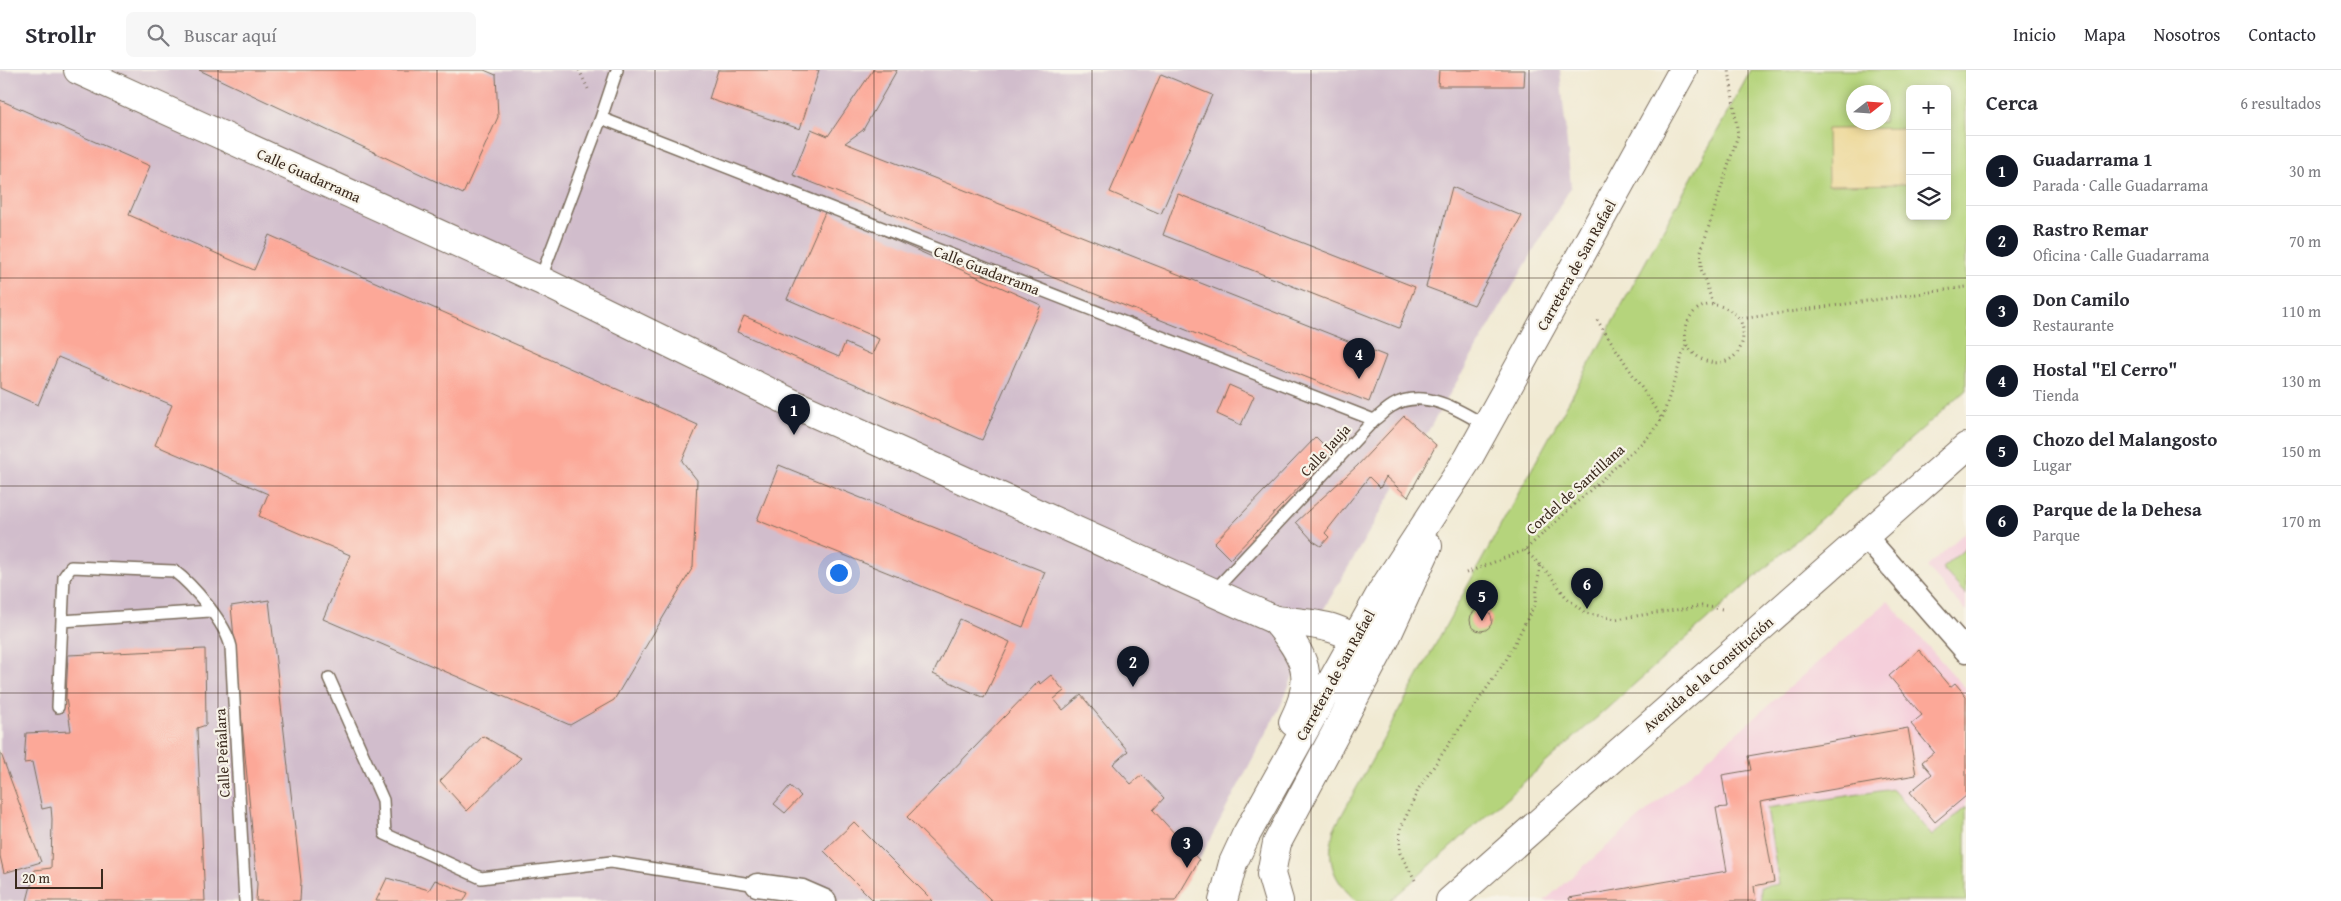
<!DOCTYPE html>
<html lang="es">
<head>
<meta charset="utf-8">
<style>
	body { margin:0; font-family:"Gentium Book Plus",serif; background:#f7f7f7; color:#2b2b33 }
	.controls { position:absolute; right:15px; top:15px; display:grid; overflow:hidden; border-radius:8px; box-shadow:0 2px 8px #0003 }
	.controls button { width:45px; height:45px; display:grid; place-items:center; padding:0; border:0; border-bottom:1px solid #e1e1e2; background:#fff; color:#2b2b33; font:25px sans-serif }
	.compass { position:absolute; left:1846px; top:15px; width:45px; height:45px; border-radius:50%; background:#fff; box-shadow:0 2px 8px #0003; rotate:73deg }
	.scale { position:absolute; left:15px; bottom:12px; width:88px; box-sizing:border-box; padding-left:5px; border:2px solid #3b2a1e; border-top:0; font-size:14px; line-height:18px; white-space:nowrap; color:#3b2a1e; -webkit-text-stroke:4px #f7f3e8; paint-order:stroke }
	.you { position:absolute; left:838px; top:502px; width:18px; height:18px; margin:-12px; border:4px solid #fff; border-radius:50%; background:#1a73e8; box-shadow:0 0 0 8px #1a73e833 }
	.badge { display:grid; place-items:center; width:32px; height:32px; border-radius:50%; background:#111827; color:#fff; font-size:16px; font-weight:700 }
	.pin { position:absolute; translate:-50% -41px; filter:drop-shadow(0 1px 2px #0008) }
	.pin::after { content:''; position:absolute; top:26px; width:18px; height:15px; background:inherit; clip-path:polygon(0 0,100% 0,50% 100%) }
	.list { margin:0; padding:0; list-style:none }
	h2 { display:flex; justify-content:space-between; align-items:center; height:65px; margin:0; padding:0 20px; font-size:21px }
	h2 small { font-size:16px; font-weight:400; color:#7c7c81 }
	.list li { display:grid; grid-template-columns:32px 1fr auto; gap:15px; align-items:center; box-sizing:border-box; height:70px; padding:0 20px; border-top:1px solid #e1e1e2 }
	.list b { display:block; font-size:19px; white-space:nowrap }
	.list p { margin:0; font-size:16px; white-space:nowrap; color:#7c7c81 }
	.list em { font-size:16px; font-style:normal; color:#7c7c81 }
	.icon { flex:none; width:28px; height:28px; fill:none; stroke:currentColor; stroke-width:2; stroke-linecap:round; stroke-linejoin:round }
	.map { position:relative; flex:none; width:1966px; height:831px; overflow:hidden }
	header { display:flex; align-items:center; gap:30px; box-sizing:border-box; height:70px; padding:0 25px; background:#fff; border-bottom:1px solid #e1e1e2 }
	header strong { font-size:24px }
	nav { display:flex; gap:28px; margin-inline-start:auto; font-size:18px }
	.search { width:350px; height:45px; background:#f7f7f7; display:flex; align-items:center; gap:12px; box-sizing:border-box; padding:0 18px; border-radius:8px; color:#7c7c81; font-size:19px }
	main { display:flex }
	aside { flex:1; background:#fff }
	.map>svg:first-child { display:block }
	.built { fill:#f5cfdb }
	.industrial { fill:#d1bdcc }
	.green { fill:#b5d47c; stroke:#787f4d; fill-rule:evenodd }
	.sand { fill:#eeda9e; stroke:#94825e }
	.building { fill:#fca898 }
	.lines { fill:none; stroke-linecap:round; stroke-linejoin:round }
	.lane-casing { stroke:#7b6d5d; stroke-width:14 }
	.street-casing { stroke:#7b6d5d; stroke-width:25 }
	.secondary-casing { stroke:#7b6d5d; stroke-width:30 }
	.primary-casing { stroke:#7b6d5d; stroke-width:30 }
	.path { stroke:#7b6d5d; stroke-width:3; stroke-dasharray:1 4; stroke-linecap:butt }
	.lane { stroke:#fff; stroke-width:11 }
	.street { stroke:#fff; stroke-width:22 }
	.secondary { stroke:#fff; stroke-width:28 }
	.primary { stroke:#fff; stroke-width:28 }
	.grid { fill:none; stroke:#3b2a1e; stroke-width:1; stroke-opacity:0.55 }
	.labels { text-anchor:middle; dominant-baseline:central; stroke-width:4.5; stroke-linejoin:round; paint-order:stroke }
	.street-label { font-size:15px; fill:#3b2a1e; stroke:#f7f3e8 }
</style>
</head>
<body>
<header>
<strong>Strollr</strong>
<div class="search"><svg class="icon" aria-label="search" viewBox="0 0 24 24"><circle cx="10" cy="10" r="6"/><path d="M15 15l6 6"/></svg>Buscar aquí</div>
<nav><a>Inicio</a><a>Mapa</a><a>Nosotros</a><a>Contacto</a></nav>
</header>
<main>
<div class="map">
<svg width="1966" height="831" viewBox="0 0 1966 831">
	<rect width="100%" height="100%" fill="#f7f3e8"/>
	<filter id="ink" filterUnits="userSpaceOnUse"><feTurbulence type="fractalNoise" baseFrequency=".02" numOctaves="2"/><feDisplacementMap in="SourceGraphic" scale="10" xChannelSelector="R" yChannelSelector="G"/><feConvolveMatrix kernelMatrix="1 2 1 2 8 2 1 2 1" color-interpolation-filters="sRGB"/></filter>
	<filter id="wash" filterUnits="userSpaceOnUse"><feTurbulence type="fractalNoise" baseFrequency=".0096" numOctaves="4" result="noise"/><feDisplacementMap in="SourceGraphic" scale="20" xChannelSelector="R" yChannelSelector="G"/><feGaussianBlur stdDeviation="1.12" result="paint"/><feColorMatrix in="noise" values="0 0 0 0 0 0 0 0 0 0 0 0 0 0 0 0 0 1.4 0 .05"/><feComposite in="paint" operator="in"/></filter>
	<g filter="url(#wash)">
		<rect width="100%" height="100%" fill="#f1ead3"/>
		<path class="built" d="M1966,461V542L1927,497Z
			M1888,531L1966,619V831H1544Z"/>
		<path class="industrial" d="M0,0H1560L1571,117L1315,554L1281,635L1199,790L1175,831H0Z"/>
		<path class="green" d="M1751,0H1966V320L1390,831H1357C1332,810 1326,790 1334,759ZM1910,19H1947V146H1910ZM1854,22H1884V52H1854Z
			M1966,478V525L1942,498Z
			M1893,719L1932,766L1966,737V831H1762L1760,817L1779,814L1767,738Z"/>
		<path class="sand" d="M1910,58V114L1828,115L1827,59Z"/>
		<g id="blocks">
			<path class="building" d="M199,0H484L496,5L498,47L463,124Z
				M718,0H819L800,59L709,29Z
				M873,0H897L863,60L845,73L1386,286L1369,332L793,105L811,59L828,66Z
				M1439,0H1525L1524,16H1438Z
				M1161,4L1212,25L1161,144L1110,122Z
				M0,30L150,96L129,145L254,200L269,165L698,355L682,391L697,410L693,497L614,630L570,655L323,549L350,485L259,446L268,424L155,375L172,335L58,287L38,335L0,318Z
				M1452,117L1522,146L1474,235L1426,217Z
				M1178,124L1415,217L1399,258L1163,165Z
				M826,140L1041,235L982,370L737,262L744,246L839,287L845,273L872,285L879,269L787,229Z
				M1229,315L1254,326L1241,355L1217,344Z
				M1404,346L1436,375L1408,427L1386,407L1380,418L1369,407L1325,463L1329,467L1321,476L1313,471L1296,452L1357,396Z
				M1316,367L1332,383L1230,489L1214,473Z
				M779,395L1045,502L1023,557L757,450Z
				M269,530L301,811L300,831H256L257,814L231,536Z
				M1470 550a11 11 0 1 1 22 0a11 11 0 1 1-22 0Z
				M960,549L1010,572L984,628L933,604Z
				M205,579L206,655L197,658L205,831H27L35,800L51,798L52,749L51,737L42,739L32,692L24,693L26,663L71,661L66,628L68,585Z
				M1919,580L1950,617L1955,613L1966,626V726L1935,752L1910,722L1932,704L1922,692L1934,682L1911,654L1922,645L1889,606Z
				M1051,605L1064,621L1054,629L1063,640L1081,625L1128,681L1113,694L1131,714L1142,705L1164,728L1153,740L1199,790L1175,831H992L907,747L1039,611L1040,614Z
				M1908,658L1916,705L1760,732L1774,812L1754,816L1756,831H1570L1569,828L1727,801L1716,738L1727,737L1722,705L1751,700L1748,686Z
				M483,666L521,688L467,741L440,711Z
				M0,681L41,792L4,803L0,786Z
				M790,716L801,726L785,743L774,734Z
				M854,752L933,831H874L824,781Z
				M387,808L429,820L435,810L468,823L464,831H376Z"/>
		</g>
	</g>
	<g filter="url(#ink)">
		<use href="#blocks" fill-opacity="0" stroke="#7b6d5d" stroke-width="1"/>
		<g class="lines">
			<defs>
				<path id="lane" d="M601,48L617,0
					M540,210L601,48L1374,350
					M1213,522L1374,350C1380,346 1385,340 1392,336C1422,317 1460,340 1486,356
					M62,551L210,541
					M329,608L383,730L385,764L481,808L611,792L757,815
					M58,637L64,507L71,497L174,501C193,515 226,554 231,577L245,831"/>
				<path id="street" d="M1865,466L1966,581
					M757,815L802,821L825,831"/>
				<path id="secondary" d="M78,0L540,210L794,334L1275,550
					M1450,831L1966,377"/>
				<path id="primary" d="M1275,550C1298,553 1362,553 1360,586
					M1275,550C1306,587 1316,607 1293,652
					M1223,831L1233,793L1246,765L1382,521L1468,389L1683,0
					M1279,831L1271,804L1277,773L1385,570L1428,476"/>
			</defs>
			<use href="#lane" class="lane-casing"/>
			<use href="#street" class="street-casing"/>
			<use href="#secondary" class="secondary-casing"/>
			<use href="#primary" class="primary-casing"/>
			<path class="path" d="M579,0L589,21
				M1713,234L1701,199V181L1738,65L1729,0
				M1597,250L1662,349
				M1687,275C1703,302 1743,298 1743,264C1744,259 1741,253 1740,249
				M1525,480L1549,504L1566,527L1585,543L1616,549L1702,536L1722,539
				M1466,503L1525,480L1648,367L1662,349L1686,274C1680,237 1714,221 1740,249L1966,217
				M1415,810L1400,783V760L1419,718L1506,590L1535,534L1540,495"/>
			<use href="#lane" class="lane"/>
			<use href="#street" class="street"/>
			<use href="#secondary" class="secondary"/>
			<use href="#primary" class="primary"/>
		</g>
	</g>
	<path class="grid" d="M218,0V831M437,0V831M655,0V831M874,0V831M1092,0V831M1311,0V831M1529,0V831M1748,0V831M0,208H1966M0,416H1966M0,623H1966"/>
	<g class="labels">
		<g class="street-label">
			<text transform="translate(309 105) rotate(24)">Calle Guadarrama</text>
			<text transform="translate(1576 195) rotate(-61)">Carretera de San Rafael</text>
			<text transform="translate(987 200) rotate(21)">Calle Guadarrama</text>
			<text transform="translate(1325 380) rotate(-47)">Calle Jauja</text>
			<text transform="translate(1575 419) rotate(-42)">Cordel de Santillana</text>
			<text transform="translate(1708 604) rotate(-41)">Avenida de la Constitución</text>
			<text transform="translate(1335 605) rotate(-61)">Carretera de San Rafael</text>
			<text transform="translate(222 683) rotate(-93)">Calle Peñalara</text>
		</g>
	</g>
</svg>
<div class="controls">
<button>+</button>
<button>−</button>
<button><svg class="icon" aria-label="layers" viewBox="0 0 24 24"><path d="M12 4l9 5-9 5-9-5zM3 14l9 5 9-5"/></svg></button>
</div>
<svg class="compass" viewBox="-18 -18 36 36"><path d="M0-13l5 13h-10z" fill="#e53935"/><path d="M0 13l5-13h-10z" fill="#7c7c81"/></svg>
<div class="scale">20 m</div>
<div class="you"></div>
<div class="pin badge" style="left:794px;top:365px">1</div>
<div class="pin badge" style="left:1133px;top:617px">2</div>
<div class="pin badge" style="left:1187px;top:798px">3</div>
<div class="pin badge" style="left:1359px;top:309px">4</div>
<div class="pin badge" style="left:1482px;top:551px">5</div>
<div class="pin badge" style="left:1587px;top:539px">6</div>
</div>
<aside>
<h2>Cerca<small>6 resultados</small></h2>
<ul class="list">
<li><span class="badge">1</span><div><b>Guadarrama 1</b><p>Parada · Calle Guadarrama</p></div><em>30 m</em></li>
<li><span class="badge">2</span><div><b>Rastro Remar</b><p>Oficina · Calle Guadarrama</p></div><em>70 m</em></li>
<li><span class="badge">3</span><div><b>Don Camilo</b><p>Restaurante</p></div><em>110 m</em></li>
<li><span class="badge">4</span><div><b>Hostal &quot;El Cerro&quot;</b><p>Tienda</p></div><em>130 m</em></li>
<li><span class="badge">5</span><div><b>Chozo del Malangosto</b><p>Lugar</p></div><em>150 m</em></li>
<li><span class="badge">6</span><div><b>Parque de la Dehesa</b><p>Parque</p></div><em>170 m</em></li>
</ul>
</aside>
</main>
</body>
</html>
